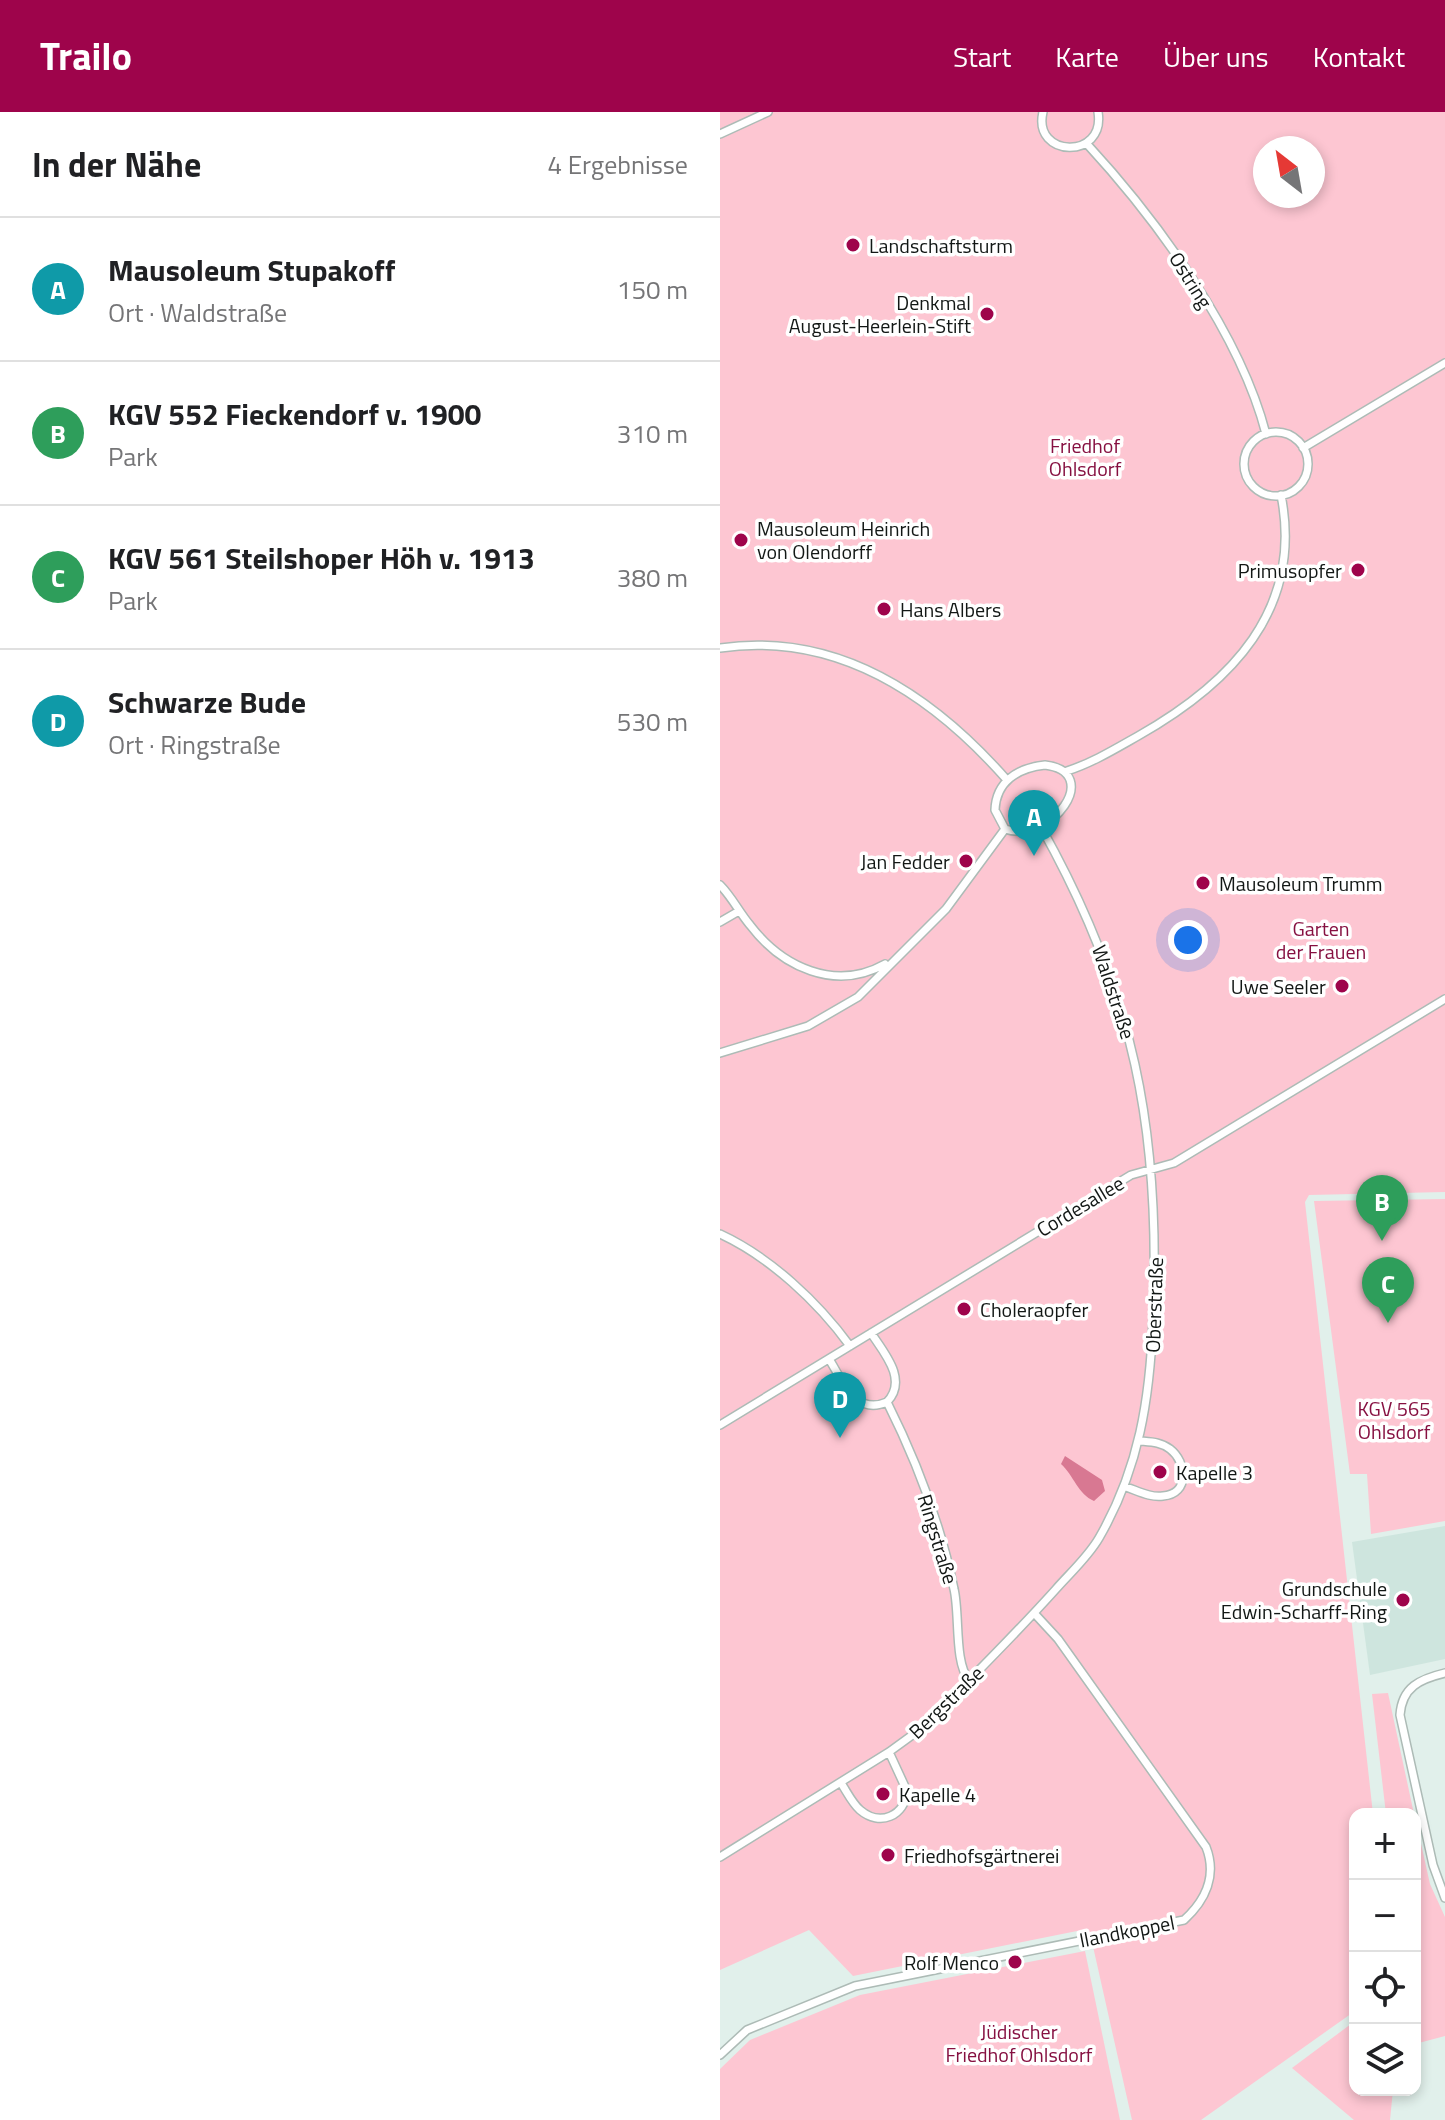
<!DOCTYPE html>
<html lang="de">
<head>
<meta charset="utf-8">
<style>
	body { margin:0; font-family:"Titillium Web",sans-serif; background:#f6f6f6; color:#202124 }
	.controls { position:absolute; right:24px; bottom:24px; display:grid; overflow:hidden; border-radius:16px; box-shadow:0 4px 12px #0003 }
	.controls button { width:72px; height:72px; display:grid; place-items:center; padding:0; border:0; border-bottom:2px solid #e0e0e0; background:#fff; color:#202124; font:40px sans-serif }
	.compass { position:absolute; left:533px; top:24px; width:72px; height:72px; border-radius:50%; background:#fff; box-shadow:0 4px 12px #0003; rotate:329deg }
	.you { position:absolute; left:468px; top:828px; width:28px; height:28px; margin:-20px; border:6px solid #fff; border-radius:50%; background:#1a73e8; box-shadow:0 0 0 12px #1a73e833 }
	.badge { display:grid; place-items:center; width:52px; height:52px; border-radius:50%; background:#9e044b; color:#fff; font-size:26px; font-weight:700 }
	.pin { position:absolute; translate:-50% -66px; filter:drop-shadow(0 2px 4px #0008) }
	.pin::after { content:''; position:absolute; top:42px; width:28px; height:24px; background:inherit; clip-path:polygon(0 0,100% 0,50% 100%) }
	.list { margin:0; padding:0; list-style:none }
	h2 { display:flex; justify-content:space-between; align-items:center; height:104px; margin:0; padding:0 32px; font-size:34px }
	h2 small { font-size:26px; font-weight:400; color:#757577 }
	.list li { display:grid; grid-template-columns:52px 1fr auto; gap:24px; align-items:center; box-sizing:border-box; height:144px; padding:0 32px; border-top:2px solid #e0e0e0 }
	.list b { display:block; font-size:30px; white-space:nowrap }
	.list p { margin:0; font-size:26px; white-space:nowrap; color:#757577 }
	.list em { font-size:26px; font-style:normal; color:#757577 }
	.icon { flex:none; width:44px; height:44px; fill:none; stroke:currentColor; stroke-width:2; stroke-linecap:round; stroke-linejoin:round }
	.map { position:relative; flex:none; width:725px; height:2008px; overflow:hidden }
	header { display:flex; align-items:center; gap:48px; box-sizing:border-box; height:112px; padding:0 40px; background:#9e044b; color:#fff }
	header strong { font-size:38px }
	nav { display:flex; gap:44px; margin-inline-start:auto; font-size:28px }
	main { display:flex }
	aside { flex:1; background:#fff }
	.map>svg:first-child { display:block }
	.built { fill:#cee5de }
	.green { fill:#fdc6d2; fill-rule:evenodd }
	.water { fill:#d87892 }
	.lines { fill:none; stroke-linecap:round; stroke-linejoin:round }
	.minor-casing { stroke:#adbbb6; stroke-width:10 }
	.minor { stroke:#fff; stroke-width:7 }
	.poi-dot { fill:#9e044b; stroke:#fff; stroke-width:3 }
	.labels { text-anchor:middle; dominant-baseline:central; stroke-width:7; stroke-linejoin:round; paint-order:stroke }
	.poi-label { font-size:20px; fill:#121715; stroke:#fff; text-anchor:start }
	.street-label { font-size:20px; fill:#121715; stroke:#fff }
	.park-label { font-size:20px; fill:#861041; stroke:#fff }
</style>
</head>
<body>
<header>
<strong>Trailo</strong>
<nav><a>Start</a><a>Karte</a><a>Über uns</a><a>Kontakt</a></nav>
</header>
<main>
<aside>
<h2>In der Nähe<small>4 Ergebnisse</small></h2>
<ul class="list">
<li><span class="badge" style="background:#0f9aa8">A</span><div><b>Mausoleum Stupakoff</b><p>Ort · Waldstraße</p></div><em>150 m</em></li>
<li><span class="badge" style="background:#2e9e5b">B</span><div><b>KGV 552 Fieckendorf v. 1900</b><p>Park</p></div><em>310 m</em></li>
<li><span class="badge" style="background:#2e9e5b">C</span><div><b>KGV 561 Steilshoper Höh v. 1913</b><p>Park</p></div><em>380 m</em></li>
<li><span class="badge" style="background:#0f9aa8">D</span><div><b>Schwarze Bude</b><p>Ort · Ringstraße</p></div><em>530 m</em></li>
</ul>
</aside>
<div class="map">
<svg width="725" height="2008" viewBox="0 0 725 2008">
	<rect width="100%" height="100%" fill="#e1f0eb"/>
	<path class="built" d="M725,1414V1547L650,1563L632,1430Z"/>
	<path class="green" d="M0,0H725V1080L589,1083L585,1090L653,1702H635V1899L481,2008H412L372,1830L357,1819L133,1864L89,1818L0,1858ZM545,36H593V84H545Z
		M725,1087V1409L651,1422L647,1362H630L594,1089Z
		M668,1581L694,1702H666L652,1582Z
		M695,1705L710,1772L725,1805V1924L695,1932Z
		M365,1839L400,2008H0V1957L30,1928L140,1883Z
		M635,1909V1978H673L670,2008H634L572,1956Z"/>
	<path class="water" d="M345,1344L382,1368L385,1379L374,1389C358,1382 354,1364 341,1352Z"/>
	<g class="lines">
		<defs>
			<path id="minor" d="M323,0C312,46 386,48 378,0
				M0,22L48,0
				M367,32C437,108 520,221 546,322
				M524 352a32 32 0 1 1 64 0a32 32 0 1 1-64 0Z
				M583,336L725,251
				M0,536C117,519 213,584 287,668
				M325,653C384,660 331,733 285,717L275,698C276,670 297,656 325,653Z
				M347,659C372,651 395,637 418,624C510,572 584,498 561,383
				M0,773C12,785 19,800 30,813C62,855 115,880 165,852
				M0,810L19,799
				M0,941L88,914L138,885L226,797L285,717
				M0,1122C50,1145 98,1190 130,1234
				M109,1247C123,1269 135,1304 167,1290C188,1268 165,1242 151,1221
				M167,1290C196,1348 221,1414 234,1477C240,1502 234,1551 249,1568
				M0,1313L411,1063L454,1051L725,887
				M406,1375C418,1379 431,1386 443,1384C470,1382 467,1350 450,1337C441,1330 431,1330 420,1329
				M725,1561C700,1567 682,1575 680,1603L713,1753L725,1786
				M121,1671C127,1680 132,1691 140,1698C160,1715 185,1704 187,1679L169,1640
				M0,1745L169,1640L202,1616C247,1570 293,1525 336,1477C350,1461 368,1445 379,1426C419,1357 430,1287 433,1207C441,1018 414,881 321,715
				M0,1943L27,1918L135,1874L464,1808C486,1788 497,1763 486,1735L338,1527L314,1501"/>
		</defs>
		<use href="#minor" class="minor-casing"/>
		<use href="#minor" class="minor"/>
	</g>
	<g class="poi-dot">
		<circle cx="133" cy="133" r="8"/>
		<circle cx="267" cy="202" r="8"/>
		<circle cx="21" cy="428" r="8"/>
		<circle cx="638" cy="458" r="8"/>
		<circle cx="164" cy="497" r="8"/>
		<circle cx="246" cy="749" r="8"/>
		<circle cx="483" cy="771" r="8"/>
		<circle cx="622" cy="874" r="8"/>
		<circle cx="244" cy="1197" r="8"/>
		<circle cx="440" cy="1360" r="8"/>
		<circle cx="683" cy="1488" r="8"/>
		<circle cx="163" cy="1682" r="8"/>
		<circle cx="168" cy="1743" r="8"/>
		<circle cx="295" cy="1850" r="8"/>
	</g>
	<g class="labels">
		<g class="poi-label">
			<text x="149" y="133">Landschaftsturm</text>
			<text x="251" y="190" text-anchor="end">Denkmal<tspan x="251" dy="23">August-Heerlein-Stift</tspan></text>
			<text x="37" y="416">Mausoleum Heinrich<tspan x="37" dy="23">von Olendorff</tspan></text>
			<text x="622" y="458" text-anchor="end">Primusopfer</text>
			<text x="180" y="497">Hans Albers</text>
			<text x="230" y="749" text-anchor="end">Jan Fedder</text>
			<text x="499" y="771">Mausoleum Trumm</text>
			<text x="606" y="874" text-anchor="end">Uwe Seeler</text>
			<text x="260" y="1197">Choleraopfer</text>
			<text x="456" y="1360">Kapelle 3</text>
			<text x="667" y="1476" text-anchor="end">Grundschule<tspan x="667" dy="23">Edwin-Scharff-Ring</tspan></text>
			<text x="179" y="1682">Kapelle 4</text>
			<text x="184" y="1743">Friedhofsgärtnerei</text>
			<text x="279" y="1850" text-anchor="end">Rolf Menco</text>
		</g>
		<g class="street-label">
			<text transform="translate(471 168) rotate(58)">Ostring</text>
			<text transform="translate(394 880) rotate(72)">Waldstraße</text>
			<text transform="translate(360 1094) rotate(-31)">Cordesallee</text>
			<text transform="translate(434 1193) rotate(-88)">Oberstraße</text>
			<text transform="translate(218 1427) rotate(73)">Ringstraße</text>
			<text transform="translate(226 1590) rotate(-44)">Bergstraße</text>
			<text transform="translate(407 1819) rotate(-11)">Ilandkoppel</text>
		</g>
		<g class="park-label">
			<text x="365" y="333">Friedhof<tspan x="365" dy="23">Ohlsdorf</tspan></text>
			<text x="601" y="816">Garten<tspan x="601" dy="23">der Frauen</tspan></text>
			<text x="674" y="1296">KGV 565<tspan x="674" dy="23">Ohlsdorf</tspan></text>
			<text x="299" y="1919">Jüdischer<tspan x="299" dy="23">Friedhof Ohlsdorf</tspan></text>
		</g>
	</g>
</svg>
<div class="controls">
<button>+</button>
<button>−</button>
<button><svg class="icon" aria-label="locate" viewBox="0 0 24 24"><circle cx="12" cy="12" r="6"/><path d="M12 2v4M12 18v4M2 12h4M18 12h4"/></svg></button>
<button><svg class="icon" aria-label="layers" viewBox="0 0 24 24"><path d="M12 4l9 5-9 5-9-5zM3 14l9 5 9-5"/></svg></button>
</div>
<svg class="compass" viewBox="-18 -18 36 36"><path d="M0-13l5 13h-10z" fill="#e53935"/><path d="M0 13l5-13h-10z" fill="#757577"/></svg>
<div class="you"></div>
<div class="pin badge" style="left:314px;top:744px;background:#0f9aa8">A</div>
<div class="pin badge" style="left:662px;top:1129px;background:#2e9e5b">B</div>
<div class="pin badge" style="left:668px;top:1211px;background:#2e9e5b">C</div>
<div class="pin badge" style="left:120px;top:1326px;background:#0f9aa8">D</div>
</div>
</main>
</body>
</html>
